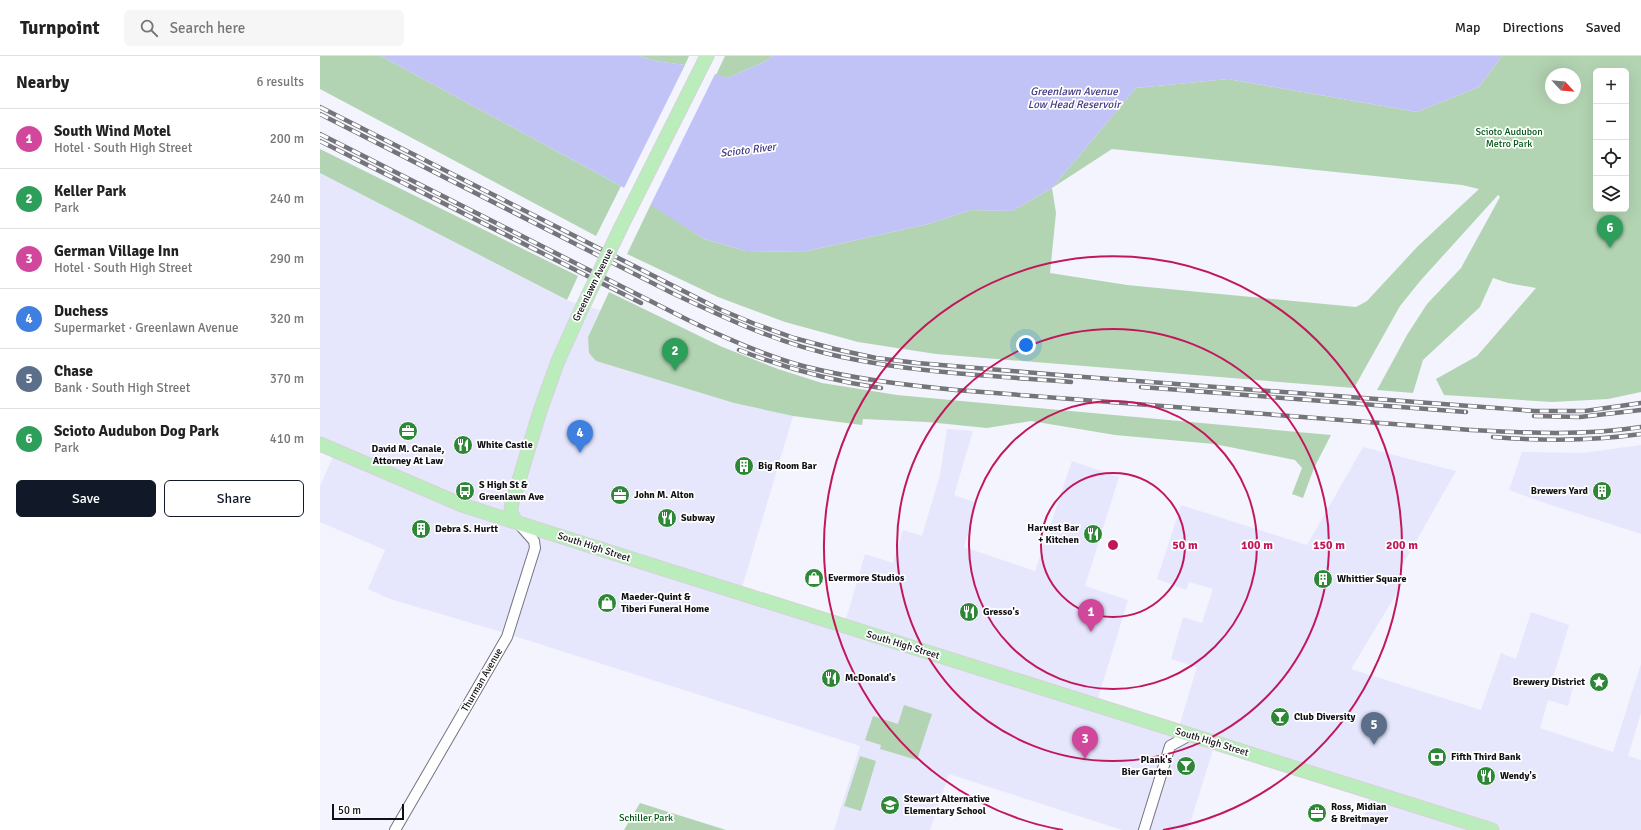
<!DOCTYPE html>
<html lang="en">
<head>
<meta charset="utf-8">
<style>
	body { margin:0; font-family:Signika,sans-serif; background:#f6f6f6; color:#222 }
	.controls { position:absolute; right:12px; top:12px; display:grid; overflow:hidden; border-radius:6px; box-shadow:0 4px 16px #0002 }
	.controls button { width:36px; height:36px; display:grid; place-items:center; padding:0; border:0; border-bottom:1px solid #e0e0e0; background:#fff; color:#222; font:20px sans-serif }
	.compass { position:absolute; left:1225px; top:12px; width:36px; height:36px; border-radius:50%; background:#fff; box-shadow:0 4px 16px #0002; rotate:116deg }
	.scale { position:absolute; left:12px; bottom:10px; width:72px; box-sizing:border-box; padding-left:4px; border:2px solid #101015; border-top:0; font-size:11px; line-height:14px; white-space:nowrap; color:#101015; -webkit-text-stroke:3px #fff; paint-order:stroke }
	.you { position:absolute; left:706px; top:289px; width:14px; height:14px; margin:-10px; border:3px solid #fff; border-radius:50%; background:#1a73e8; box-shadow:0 0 0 6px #1a73e833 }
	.badge { display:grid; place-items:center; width:26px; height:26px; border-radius:50%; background:#111827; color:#fff; font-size:13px; font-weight:700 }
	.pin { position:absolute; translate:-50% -33px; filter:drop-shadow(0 1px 2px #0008) }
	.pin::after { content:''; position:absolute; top:21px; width:14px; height:12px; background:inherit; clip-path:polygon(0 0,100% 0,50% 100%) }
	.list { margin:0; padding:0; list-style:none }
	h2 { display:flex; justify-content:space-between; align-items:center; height:52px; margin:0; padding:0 16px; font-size:17px }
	h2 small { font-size:13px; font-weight:400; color:#767676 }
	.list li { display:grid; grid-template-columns:26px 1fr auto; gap:12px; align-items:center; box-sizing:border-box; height:60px; padding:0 16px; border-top:1px solid #e0e0e0 }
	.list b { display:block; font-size:15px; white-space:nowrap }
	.list p { margin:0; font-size:13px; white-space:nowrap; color:#767676 }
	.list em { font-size:13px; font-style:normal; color:#767676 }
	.actions { display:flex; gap:8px; padding:12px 16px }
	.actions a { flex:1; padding:9px 0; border:1px solid #111827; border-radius:6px; text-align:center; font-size:14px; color:#111827 }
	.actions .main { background:#111827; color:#fff }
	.icon { flex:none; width:22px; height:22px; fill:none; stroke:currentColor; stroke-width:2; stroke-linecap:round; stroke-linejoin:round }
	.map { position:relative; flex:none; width:1321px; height:774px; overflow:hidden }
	header { display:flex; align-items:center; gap:24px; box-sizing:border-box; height:56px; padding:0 20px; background:#fff; border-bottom:1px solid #e0e0e0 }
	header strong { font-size:19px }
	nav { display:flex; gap:22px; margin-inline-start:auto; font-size:14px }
	.search { width:280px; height:36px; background:#f6f6f6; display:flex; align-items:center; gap:10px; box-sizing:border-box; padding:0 14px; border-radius:6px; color:#767676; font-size:15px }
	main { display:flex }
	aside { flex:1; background:#fff }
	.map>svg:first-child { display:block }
	.built { fill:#e6e7fd }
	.green { fill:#b3d4b3; fill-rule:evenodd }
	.water { fill:#c1c2f6 }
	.pier { fill:#f3f4fd }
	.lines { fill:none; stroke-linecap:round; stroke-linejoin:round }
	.minor-casing { stroke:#737481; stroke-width:12 }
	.major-casing { stroke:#d4d4d5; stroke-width:15 }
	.minor { stroke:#fff; stroke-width:10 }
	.major { stroke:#bbecbc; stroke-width:13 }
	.rail-casing { stroke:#74747b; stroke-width:4.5 }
	.rail { stroke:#fff; stroke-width:3; stroke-dasharray:9; stroke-linecap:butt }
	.major-bridge-casing { stroke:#d4d4d5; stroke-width:15; stroke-linecap:butt }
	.major-bridge { stroke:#bbecbc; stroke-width:13 }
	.ring { fill:none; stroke:#c2185b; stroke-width:2 }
	.labels { text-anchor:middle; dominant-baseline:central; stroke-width:3.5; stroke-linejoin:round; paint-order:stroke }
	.park-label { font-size:10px; fill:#025614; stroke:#fff }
	.street-label { font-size:10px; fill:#101015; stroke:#fff }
	.poi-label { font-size:10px; font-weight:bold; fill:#101015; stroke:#fff; text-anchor:start }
	.water-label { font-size:11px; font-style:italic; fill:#413a86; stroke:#fff }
	.centre { fill:#c2185b; stroke:#fff; stroke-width:2 }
	.ring-label { font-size:12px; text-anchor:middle; font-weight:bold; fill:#c2185b; stroke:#fff; stroke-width:3.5; stroke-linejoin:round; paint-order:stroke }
</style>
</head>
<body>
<header>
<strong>Turnpoint</strong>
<div class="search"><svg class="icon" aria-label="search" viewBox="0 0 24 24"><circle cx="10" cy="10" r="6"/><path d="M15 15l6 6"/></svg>Search here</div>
<nav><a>Map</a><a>Directions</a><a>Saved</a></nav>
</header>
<main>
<aside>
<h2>Nearby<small>6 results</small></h2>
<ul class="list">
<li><span class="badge" style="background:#d1479c">1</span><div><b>South Wind Motel</b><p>Hotel · South High Street</p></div><em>200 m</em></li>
<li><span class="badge" style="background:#2e9e5b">2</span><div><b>Keller Park</b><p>Park</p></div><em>240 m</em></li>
<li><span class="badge" style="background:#d1479c">3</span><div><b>German Village Inn</b><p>Hotel · South High Street</p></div><em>290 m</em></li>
<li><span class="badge" style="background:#3f7fe0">4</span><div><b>Duchess</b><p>Supermarket · Greenlawn Avenue</p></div><em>320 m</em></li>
<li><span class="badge" style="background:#5c6f8a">5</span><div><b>Chase</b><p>Bank · South High Street</p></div><em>370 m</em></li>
<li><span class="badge" style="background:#2e9e5b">6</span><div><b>Scioto Audubon Dog Park</b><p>Park</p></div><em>410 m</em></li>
</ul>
<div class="actions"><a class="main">Save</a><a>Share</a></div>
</aside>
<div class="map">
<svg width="1321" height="774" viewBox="0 0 1321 774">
	<rect width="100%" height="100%" fill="#f3f4fd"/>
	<path class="built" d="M0,117L246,244L280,254L268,281L276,305L414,347L473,360L421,535L524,570L545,498L573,507L583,474L602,480L620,419L627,373L653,375L634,439L657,447L644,491L715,515L752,405L799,421L765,530L808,544L776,649L858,674L877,611L851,603L863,561L882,567L893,533L869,526L866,534L837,523L861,449L987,489L1043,391L1136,415L1078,517L1087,520L1031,613L1161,654L1181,597L1196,603L1211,556L1249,569L1233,622L1254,628L1248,650L1228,644L1220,672L1293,696L1321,608V657L1308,700L1321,704V774H1040L1051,735L896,684L868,774H802L629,718L610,774H514L540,690L185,577L70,543L48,533L65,494L0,466V430L15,396L0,389Z
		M1321,389V478L1219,445L1189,434L1202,396L1263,397Z"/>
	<path class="green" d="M0,0H61L301,130L276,180L0,33Z
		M319,0H369L365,9L335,5Z
		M405,0H453L444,6L408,22L396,19Z
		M1182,0H1321V336L1288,343L1232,346L1124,339L1116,323L1157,300L1216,232L1188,227L1173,222L1160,251L1103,304L1093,337L1057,334L1087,279L1107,248L1141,212L1180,141L1178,139L1101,224L1080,250L1034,332L616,298L538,286L465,266L398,241L307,198L331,148L384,183L426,195L483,196L608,168L651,154L692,155L732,132L816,32L908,23L1097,56L1159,31ZM1276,15H1306V153H1276ZM1231,18H1255V42H1231ZM792,93L1142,129L1159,133L1098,190L1047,245L1036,251L807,229L730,217L736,157L732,132Z
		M0,93L258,220L247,244L0,117Z
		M289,236L400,290L458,313L502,327L577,339L1011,379L994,412L983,442L972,438L982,412L975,404L894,388L795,379L711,365L667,372L607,366L543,363L542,369L473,360L414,347L276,305L269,297L268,281Z
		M584,649L612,658L597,704L560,693L561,689L545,684L553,660L578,668Z
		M540,700L556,705L541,755L524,750Z
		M320,747L406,774H304Z"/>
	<path class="water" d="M61,0H319L335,5L365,9L408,22L444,6L453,0H1182L1159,31L1097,56L908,23L816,32L732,132L692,155L651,154L608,168L483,196L426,195L384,183L301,130Z"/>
	<path class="pier" d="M366,7L396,16L330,150L303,134Z"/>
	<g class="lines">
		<defs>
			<path id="minor" d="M75,774L187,581L215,492L214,485L198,467
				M824,774L850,690L870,679"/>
			<path id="major" d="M302,169L387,0
				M0,388L142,449L198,467L1172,774
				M198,467C191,460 190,456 192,447L220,355L238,305L262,252"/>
		</defs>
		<use href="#minor" class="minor-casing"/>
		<use href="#major" class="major-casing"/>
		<use href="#minor" class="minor"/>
		<use href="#major" class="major"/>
		<defs>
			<path id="rail" d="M0,51L399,253L435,268L474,282L515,293L556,302L597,307L751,320L1215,355H1265L1321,347
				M0,58L352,237C407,263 462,289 522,301C597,317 675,320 751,326
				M0,78L368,264C405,282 443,299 483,310C534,323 585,329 636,334L1151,374C1208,377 1264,380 1321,371
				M0,85L321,247
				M419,294C465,312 512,325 561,332
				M821,331L1146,356
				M1214,360L1260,361L1321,354
				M1173,381C1223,385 1272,385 1321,378"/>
		</defs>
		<use href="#rail" class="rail-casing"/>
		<use href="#rail" class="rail"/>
		<defs>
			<path id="major-bridge" d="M262,252L302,169"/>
		</defs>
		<use href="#major-bridge" class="major-bridge-casing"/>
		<use href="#major-bridge" class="major-bridge"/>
	</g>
	<g class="ring">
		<circle cx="793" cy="489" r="72"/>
		<circle cx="793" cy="489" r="144"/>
		<circle cx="793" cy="489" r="216"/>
		<path d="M743 774A289 289 0 1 1 843 774"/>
	</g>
	<defs>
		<symbol id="office-disc" viewBox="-11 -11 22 22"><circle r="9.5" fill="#2e8737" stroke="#fff"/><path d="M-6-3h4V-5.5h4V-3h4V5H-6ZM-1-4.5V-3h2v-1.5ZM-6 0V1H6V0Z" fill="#fff"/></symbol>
		<symbol id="restaurant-disc" viewBox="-11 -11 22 22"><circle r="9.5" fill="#2e8737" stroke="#fff"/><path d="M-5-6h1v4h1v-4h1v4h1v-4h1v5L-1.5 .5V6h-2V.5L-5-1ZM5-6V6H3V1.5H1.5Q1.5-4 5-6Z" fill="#fff"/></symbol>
		<symbol id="building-disc" viewBox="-11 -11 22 22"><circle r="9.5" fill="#2e8737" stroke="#fff"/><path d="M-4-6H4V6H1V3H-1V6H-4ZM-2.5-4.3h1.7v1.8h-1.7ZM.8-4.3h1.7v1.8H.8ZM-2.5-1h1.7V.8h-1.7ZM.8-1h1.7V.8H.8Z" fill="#fff"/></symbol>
		<symbol id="bus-disc" viewBox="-11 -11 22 22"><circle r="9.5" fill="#2e8737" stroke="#fff"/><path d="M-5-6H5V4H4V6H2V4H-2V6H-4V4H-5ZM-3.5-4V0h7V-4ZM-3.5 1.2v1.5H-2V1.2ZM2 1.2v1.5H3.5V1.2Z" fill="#fff"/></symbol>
		<symbol id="shop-disc" viewBox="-11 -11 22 22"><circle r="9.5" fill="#2e8737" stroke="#fff"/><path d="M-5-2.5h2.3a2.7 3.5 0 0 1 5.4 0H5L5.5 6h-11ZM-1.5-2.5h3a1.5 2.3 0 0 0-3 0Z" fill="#fff"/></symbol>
		<symbol id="sight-disc" viewBox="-11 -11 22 22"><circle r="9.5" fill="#2e8737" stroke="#fff"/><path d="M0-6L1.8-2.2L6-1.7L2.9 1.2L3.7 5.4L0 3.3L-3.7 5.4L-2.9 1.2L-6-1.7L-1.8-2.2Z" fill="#fff"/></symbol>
		<symbol id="bar-disc" viewBox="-11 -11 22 22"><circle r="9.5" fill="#2e8737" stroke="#fff"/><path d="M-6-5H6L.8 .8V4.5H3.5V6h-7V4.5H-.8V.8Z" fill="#fff"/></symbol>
		<symbol id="bank-disc" viewBox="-11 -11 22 22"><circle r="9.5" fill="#2e8737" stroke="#fff"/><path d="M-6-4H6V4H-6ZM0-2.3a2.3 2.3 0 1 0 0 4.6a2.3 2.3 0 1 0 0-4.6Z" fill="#fff"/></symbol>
		<symbol id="school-disc" viewBox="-11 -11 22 22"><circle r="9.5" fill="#2e8737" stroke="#fff"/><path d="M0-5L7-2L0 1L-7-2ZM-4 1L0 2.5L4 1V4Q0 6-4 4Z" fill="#fff"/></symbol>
	</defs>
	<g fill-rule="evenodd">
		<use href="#office-disc" x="77" y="364" width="22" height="22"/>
		<use href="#restaurant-disc" x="132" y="378" width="22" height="22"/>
		<use href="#building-disc" x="413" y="399" width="22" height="22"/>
		<use href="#bus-disc" x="134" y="424" width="22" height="22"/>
		<use href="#building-disc" x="1271" y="424" width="22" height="22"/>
		<use href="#office-disc" x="289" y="428" width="22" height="22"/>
		<use href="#restaurant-disc" x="336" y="451" width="22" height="22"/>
		<use href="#building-disc" x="90" y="462" width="22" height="22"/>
		<use href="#restaurant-disc" x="762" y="467" width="22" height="22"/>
		<use href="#shop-disc" x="483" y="511" width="22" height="22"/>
		<use href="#building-disc" x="992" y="512" width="22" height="22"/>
		<use href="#shop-disc" x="276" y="536" width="22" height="22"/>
		<use href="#restaurant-disc" x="638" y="545" width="22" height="22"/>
		<use href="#restaurant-disc" x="500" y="611" width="22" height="22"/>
		<use href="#sight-disc" x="1268" y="615" width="22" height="22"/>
		<use href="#bar-disc" x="949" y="650" width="22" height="22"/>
		<use href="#bank-disc" x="1106" y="690" width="22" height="22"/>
		<use href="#bar-disc" x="855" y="699" width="22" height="22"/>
		<use href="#restaurant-disc" x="1155" y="709" width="22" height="22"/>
		<use href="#school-disc" x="559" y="738" width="22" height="22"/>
		<use href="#office-disc" x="986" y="746" width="22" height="22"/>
	</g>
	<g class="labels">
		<g class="park-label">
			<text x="1189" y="76">Scioto Audubon<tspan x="1189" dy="12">Metro Park</tspan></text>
			<text x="326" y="762">Schiller Park</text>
		</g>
		<g class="street-label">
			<text transform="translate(273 229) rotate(-64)">Greenlawn Avenue</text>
			<text transform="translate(274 491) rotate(18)">South High Street</text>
			<text transform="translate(583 589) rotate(17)">South High Street</text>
			<text transform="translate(162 624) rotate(-60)">Thurman Avenue</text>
			<text transform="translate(892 686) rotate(17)">South High Street</text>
		</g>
		<g class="poi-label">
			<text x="157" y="389">White Castle</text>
			<text x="88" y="393" text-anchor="middle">David M. Canale,<tspan x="88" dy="12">Attorney At Law</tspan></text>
			<text x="438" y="410">Big Room Bar</text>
			<text x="159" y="429">S High St &amp;<tspan x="159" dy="12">Greenlawn Ave</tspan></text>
			<text x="1268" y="435" text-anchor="end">Brewers Yard</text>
			<text x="314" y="439">John M. Alton</text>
			<text x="361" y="462">Subway</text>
			<text x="759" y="472" text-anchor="end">Harvest Bar<tspan x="759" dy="12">+ Kitchen</tspan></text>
			<text x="115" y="473">Debra S. Hurtt</text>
			<text x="508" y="522">Evermore Studios</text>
			<text x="1017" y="523">Whittier Square</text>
			<text x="301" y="541">Maeder-Quint &amp;<tspan x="301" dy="12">Tiberi Funeral Home</tspan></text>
			<text x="663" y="556">Gresso's</text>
			<text x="525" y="622">McDonald's</text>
			<text x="1265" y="626" text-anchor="end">Brewery District</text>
			<text x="974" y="661">Club Diversity</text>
			<text x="1131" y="701">Fifth Third Bank</text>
			<text x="852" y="704" text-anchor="end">Plank's<tspan x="852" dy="12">Bier Garten</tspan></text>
			<text x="1180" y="720">Wendy's</text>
			<text x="584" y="743">Stewart Alternative<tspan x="584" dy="12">Elementary School</tspan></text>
			<text x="1011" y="751">Ross, Midian<tspan x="1011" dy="12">&amp; Breitmayer</tspan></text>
		</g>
		<g class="water-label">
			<text x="754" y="35">Greenlawn Avenue<tspan x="754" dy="13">Low Head Reservoir</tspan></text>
			<text transform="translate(428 94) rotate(-7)">Scioto River</text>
		</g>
	</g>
	<circle cx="793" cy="489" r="6" class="centre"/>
	<g class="ring-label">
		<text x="865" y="493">50 m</text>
		<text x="937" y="493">100 m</text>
		<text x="1009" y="493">150 m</text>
		<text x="1082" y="493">200 m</text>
	</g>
</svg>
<div class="controls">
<button>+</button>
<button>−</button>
<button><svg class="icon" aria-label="locate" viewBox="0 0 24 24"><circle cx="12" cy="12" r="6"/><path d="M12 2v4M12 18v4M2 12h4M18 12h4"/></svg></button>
<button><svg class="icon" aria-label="layers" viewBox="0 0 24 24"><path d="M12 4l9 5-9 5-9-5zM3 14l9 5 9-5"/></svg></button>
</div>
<svg class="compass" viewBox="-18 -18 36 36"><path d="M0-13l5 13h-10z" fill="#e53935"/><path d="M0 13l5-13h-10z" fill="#767676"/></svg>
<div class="scale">50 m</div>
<div class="you"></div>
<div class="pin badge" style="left:771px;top:576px;background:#d1479c">1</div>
<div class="pin badge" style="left:355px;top:315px;background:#2e9e5b">2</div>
<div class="pin badge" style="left:765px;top:703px;background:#d1479c">3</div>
<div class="pin badge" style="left:260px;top:397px;background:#3f7fe0">4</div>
<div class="pin badge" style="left:1054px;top:689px;background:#5c6f8a">5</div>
<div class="pin badge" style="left:1290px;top:192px;background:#2e9e5b">6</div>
</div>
</main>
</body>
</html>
